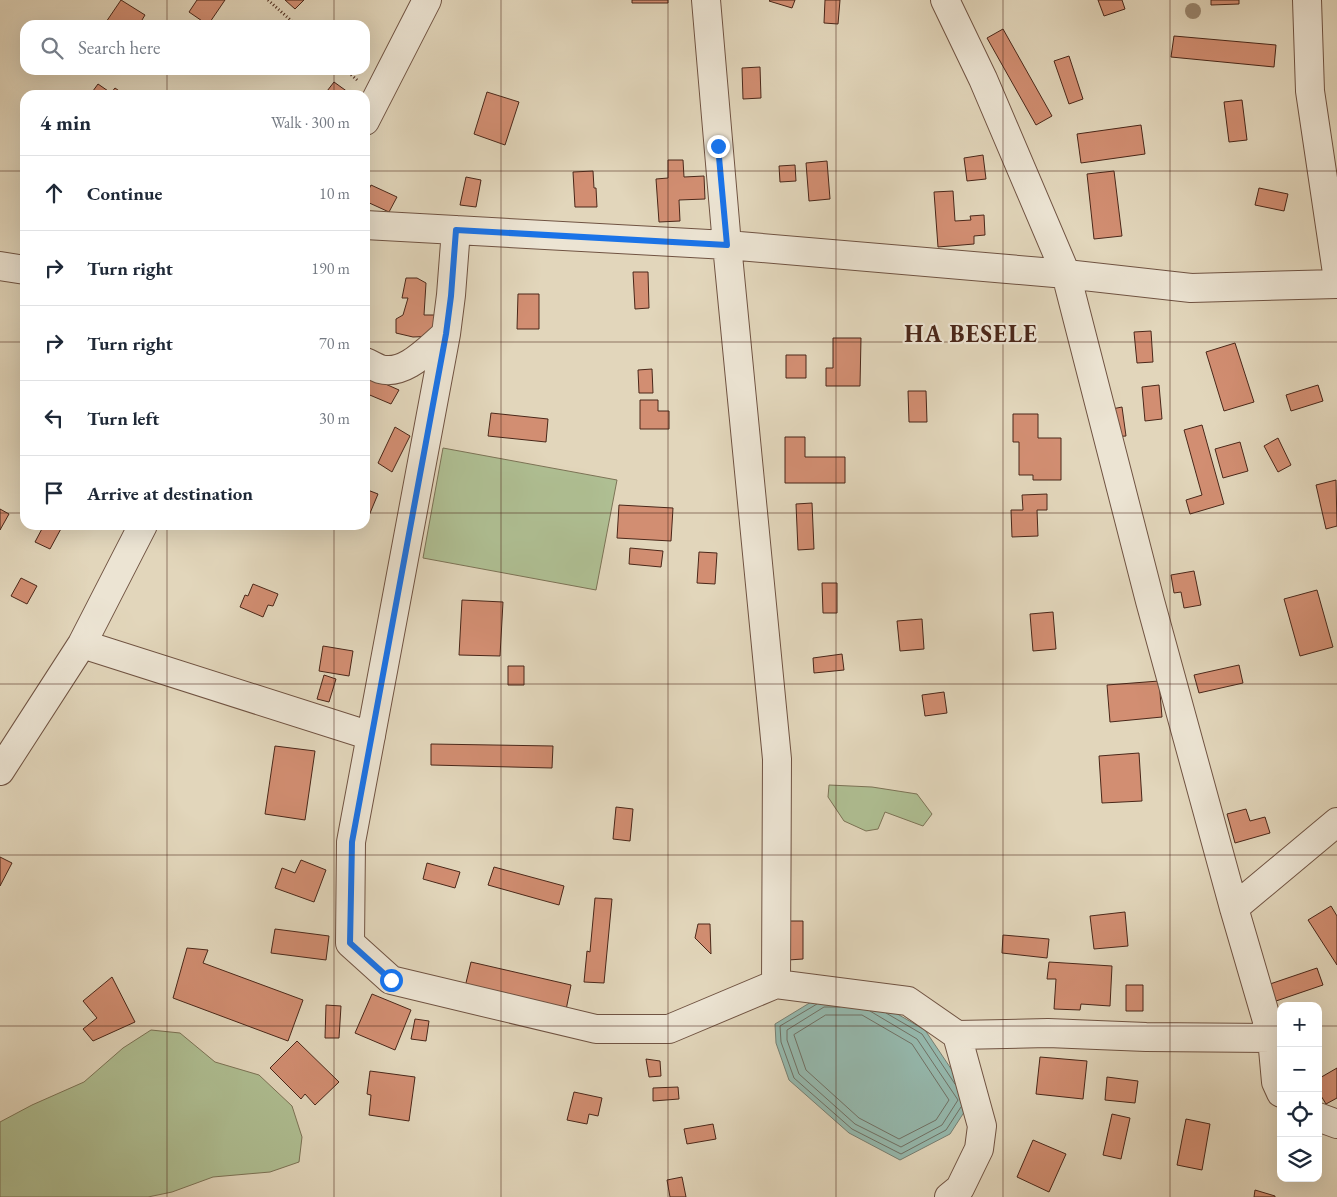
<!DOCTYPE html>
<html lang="en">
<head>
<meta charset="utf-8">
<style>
	body { margin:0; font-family:"EB Garamond",serif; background:#f2f2f3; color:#1f2937 }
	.controls { position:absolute; right:15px; bottom:15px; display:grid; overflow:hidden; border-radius:10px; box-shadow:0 5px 20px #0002 }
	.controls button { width:45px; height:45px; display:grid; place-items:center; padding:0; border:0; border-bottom:1px solid #e0e1e3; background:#fff; color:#1f2937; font:25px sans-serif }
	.stop { position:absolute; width:15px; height:15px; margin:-11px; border:4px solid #1a73e8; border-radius:50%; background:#fff }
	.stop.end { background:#1a73e8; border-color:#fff; box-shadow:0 1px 5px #0008 }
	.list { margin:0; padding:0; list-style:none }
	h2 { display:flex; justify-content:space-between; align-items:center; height:65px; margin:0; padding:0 20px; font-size:21px }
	h2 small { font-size:16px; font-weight:400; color:#747a83 }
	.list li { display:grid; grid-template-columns:32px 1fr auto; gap:15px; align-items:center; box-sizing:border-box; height:75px; padding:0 20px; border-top:1px solid #e0e1e3 }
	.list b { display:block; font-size:19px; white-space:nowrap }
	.list em { font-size:16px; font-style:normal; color:#747a83 }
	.icon { flex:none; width:28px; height:28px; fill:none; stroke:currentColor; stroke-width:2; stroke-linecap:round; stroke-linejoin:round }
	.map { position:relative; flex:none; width:1337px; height:1197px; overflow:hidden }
	.search { position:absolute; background:#fff; box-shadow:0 5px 20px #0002; left:20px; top:20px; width:350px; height:55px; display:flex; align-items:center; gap:12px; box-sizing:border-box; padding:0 18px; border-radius:15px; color:#747a83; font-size:19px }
	.panel { position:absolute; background:#fff; box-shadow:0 5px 20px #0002; left:20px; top:90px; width:350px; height:440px; border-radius:15px }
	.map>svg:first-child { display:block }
	.green { fill:#afbf93; stroke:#7c7356 }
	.water { fill:#95b9ae; stroke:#777f72 }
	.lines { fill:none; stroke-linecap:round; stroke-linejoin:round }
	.shore { stroke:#707064; stroke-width:1 }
	.building { fill:#d28e72; stroke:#4a2719 }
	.minor-casing { stroke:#705342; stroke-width:30 }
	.path { stroke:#4a2719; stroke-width:3; stroke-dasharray:1 2.5; stroke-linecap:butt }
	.minor { stroke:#ece4d3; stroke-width:28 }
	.tree { fill:#99866f }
	.route { stroke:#1a73e8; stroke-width:6 }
	.grid { fill:none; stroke:#4a2719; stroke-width:1; stroke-opacity:0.55 }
	.labels { text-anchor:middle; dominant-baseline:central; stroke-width:4.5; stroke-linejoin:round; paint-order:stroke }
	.district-label { font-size:24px; font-weight:bold; letter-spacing:1px; fill:#4a2719; stroke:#ece4d3 }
</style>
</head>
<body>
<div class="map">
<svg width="1337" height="1197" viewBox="0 0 1337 1197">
	<rect width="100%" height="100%" fill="#e2d6bb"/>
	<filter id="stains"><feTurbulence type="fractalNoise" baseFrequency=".004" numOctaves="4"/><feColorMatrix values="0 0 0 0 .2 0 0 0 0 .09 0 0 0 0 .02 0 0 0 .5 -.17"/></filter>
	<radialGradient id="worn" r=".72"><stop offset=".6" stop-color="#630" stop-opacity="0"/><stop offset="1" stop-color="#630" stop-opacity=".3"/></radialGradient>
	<path class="green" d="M443,448L617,480L596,590L423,558Z
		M829,785L872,787L917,794L932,814L923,826L885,812L878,829L866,831L844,821L828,797Z
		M151,1030L180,1033L215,1062L259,1075L292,1106L302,1137L299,1162L270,1172L213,1177L172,1192L148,1197H0V1122L32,1105L84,1082L123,1048Z"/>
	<path class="water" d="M821,996L868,997L925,1030L972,1100L950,1134L900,1160L849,1133L789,1080L776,1043L775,1024Z"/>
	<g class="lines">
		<path class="shore" d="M817,1004L780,1026L781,1042L794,1078L852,1129L901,1154L946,1130L961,1107
			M840,1007H824L787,1030V1040L799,1074L855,1124L901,1147L942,1125L958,1100L917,1039L870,1011
			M886,1013L922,1034L955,1084
			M826,1015H862L912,1044L949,1100L936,1120L899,1139L859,1118L806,1070L794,1035Z"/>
	</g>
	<path class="building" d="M121,0L145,15L139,25H104Z
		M197,0H225L208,25L189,12Z
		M285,0H304L295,9Z
		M632,0H668V3H632Z
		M770,0H795L792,8L769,1Z
		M825,0H840L838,24L824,23Z
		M1098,0H1122L1125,9L1104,16Z
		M1211,0H1239V4L1211,5Z
		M1003,29L1052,116L1036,125L987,38Z
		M1174,36L1276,45L1274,67L1171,57Z
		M1069,56L1083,99L1069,104L1054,61Z
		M760,67L761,98L743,99L742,68Z
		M334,82L352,95H324Z
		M98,84L111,93L115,88L125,95H90Z
		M487,92L519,102L505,145L474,134Z
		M1242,100L1247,140L1229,142L1224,102Z
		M1141,125L1145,154L1081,163L1077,134Z
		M983,155L986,179L967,181L964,158Z
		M668,160H683L684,177L704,176L705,199L679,200L680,221L659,222L656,179L668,178Z
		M827,161L830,199L809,201L806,163Z
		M795,165L796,181L780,182L779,166Z
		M593,171L594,188H596L597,207H575L573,172Z
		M1114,171L1122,236L1094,239L1087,174Z
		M466,177L481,180L476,207L460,205Z
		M371,185L397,197L389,212L365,201V197Z
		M1259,188L1288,194L1284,211L1255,205Z
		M953,191L955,221L971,220L970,216L984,215L985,235L974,236V244L938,247L934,192Z
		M633,272H648L649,308L635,309Z
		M406,278H417L426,283L424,315H438L437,336L413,337L396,333V319L403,315L408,298H402Z
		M518,294H539V329H517Z
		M1151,331L1153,362L1137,363L1134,332Z
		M833,338H861L860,386H826V368H833Z
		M1235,343L1254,402L1224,411L1206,352Z
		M786,355H806V378H786Z
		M652,369L653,393H639L638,370Z
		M365,375L399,390L391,404L365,393Z
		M1159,385L1162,419L1145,421L1142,387Z
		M1318,385L1323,401L1291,411L1286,395Z
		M908,391H926L927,422H909Z
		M640,400H658V411H669V429H640Z
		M1122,407L1126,436L1111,437L1107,410Z
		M491,413L548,419L546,442L488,436Z
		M1013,414H1038V438H1061V480H1033V475H1019V442H1013Z
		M1202,425L1224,504L1190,514L1186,500L1202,495L1184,430Z
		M395,427L410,436L392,472L378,463Z
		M785,437H805V457H845V483H785Z
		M1278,438L1291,465L1278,472L1264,446Z
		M1240,442L1248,471L1223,478L1215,449Z
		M1336,480L1337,526L1326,529L1316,485Z
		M365,489L378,494L368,518L365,517Z
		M1047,494V510H1037L1038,536L1012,537L1011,510H1023L1022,495Z
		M812,503L814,549L798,550L796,504Z
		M619,505L673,508L671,541L617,538Z
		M0,509L9,514L0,530Z
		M44,525H63L50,549L35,542Z
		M630,548L663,551L661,567L629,564Z
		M699,552L717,553L715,584L697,583Z
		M1194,571L1201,605L1184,608L1181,592L1174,593L1171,575Z
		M21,578L37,586L27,604L11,596Z
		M822,583H837V613H823Z
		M253,584L278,594L273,606L268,605L263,617L240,607L245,595L248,596Z
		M1317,590L1333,647L1300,656L1284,599Z
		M462,600L503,602L500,656L459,655Z
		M1053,612L1056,649L1033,651L1030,614Z
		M922,619L924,649L900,651L897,621Z
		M323,646L353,651L349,676L319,671Z
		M842,654L844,670L814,673L813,658Z
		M1239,665L1243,683L1199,693L1194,675Z
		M508,666H524V685H508Z
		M324,675L336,679L329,702L317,699Z
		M1159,681L1162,717L1110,722L1107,685Z
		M944,692L947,713L925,716L922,695Z
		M431,744L553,746L552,768L431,765Z
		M275,746L315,751L305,820L265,814Z
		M1139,753L1142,801L1102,803L1099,756Z
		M616,807L633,809L630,841L613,839Z
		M1246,809L1250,821L1265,817L1270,833L1235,843L1227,814Z
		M0,857L12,863L0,886Z
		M301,860L326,870L314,902L275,888L282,868L295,873Z
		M427,863L460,872L455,888L423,879Z
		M494,867L564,886L559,905L488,885Z
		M595,898L612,899L604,983L584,982L587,951L590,952Z
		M1331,906L1337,916V965L1308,920Z
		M1125,912L1128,946L1094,949L1090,916Z
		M788,921H803V959L788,960Z
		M698,924H710L711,954L695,938Z
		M275,929L329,936L326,960L271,953Z
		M1003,935L1049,939L1047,958L1002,953Z
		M187,948L208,950L203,963L303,1000L288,1041L173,998Z
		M471,962L571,985L566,1010L465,987Z
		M1049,962L1112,966L1110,1006L1081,1004L1080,1010L1054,1009L1056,979H1047Z
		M1317,968L1323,985L1276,1001L1270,984Z
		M112,977L135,1022L93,1041L83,1029L97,1018L83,1001Z
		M1126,985H1143V1011H1126Z
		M372,994L411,1010L395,1050L355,1033Z
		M326,1005L341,1006L339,1038H325Z
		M415,1019L429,1021L426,1041L411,1039Z
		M297,1041L339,1082L315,1105L305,1094L301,1099L270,1068Z
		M1040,1057L1087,1061L1083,1099L1036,1094Z
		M646,1059L660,1061L661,1076L649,1077Z
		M1337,1068V1098L1326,1104L1318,1091V1079Z
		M370,1071L415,1077L409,1121L369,1115L371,1095L367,1094Z
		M1107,1077L1138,1081L1135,1103L1105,1100Z
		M678,1087L679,1099L653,1101V1088Z
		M574,1092L602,1098L598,1116L589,1114L587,1124L567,1120Z
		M1112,1114L1130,1118L1121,1159L1103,1155Z
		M1186,1119L1210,1124L1202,1170L1177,1165Z
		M713,1124L716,1139L687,1144L684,1129Z
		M1033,1140L1066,1154L1049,1192L1017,1177Z
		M682,1177L686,1197H670L667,1180Z
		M1255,1190L1275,1196V1197H1254Z"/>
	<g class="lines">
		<defs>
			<path id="minor" d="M706,0L727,245L777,759L776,984
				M945,0L983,79L1066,274L1150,601L1234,908L1272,1038L1276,1082L1281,1093
				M1307,0L1310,91L1337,273
				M365,121L427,0
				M365,225L727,245L1066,274L1191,288L1337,284
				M456,230L451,295L446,334L351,842L350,943L391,980L596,1029H669L776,984L908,1001L957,1035L982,1126L979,1149L960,1188L949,1197
				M0,266L25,270
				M365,362C370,364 375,367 380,369C405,376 428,349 446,334
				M82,644L371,736
				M0,771L82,644L143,525
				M1234,908L1337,822
				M957,1035L1048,1033L1146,1037L1272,1038
				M1318,1117L1337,1124"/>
		</defs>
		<use href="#minor" class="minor-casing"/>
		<path class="path" d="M268,0L296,25
			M346,70L357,80"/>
		<use href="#minor" class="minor"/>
	</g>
	<circle class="tree" cx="1193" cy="11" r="8"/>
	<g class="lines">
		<path class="route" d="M391,980L350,943L352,842L446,334L451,296L456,230L727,245L718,146"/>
	</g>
	<path class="grid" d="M167,0V25M334,0V25M501,0V1197M668,0V1197M836,0V1197M1003,0V1197M1170,0V1197M167,70V95M334,70V95M0,171H25M365,171H1337M0,342H25M365,342H1337M0,513H25M365,513H1337M167,525V1197M334,525V1197M0,684H1337M0,855H1337M0,1026H1281M1318,1026H1337"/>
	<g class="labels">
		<g class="district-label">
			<text x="971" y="333">HA BESELE</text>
		</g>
	</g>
	<rect width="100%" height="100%" filter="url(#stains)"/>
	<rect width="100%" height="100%" fill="url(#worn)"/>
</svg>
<div class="controls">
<button>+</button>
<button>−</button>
<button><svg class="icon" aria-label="locate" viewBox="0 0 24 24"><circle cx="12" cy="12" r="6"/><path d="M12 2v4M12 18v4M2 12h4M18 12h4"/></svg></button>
<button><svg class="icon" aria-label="layers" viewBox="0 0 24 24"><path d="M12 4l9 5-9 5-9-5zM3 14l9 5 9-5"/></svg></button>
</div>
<div class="stop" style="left:391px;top:980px"></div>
<div class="stop end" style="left:718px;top:146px"></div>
<div class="search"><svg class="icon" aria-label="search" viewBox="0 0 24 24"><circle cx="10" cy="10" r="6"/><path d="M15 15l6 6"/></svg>Search here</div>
<section class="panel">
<h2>4 min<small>Walk · 300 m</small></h2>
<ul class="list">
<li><svg class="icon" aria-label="ahead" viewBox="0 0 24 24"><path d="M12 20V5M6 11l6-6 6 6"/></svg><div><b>Continue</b></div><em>10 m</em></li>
<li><svg class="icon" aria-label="right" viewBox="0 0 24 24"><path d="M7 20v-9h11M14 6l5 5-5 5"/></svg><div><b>Turn right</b></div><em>190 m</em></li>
<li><svg class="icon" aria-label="right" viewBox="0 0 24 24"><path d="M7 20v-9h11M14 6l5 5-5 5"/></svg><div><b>Turn right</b></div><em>70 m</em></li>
<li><svg class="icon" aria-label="left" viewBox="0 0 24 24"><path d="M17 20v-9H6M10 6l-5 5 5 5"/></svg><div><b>Turn left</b></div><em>30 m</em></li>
<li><svg class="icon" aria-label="arrive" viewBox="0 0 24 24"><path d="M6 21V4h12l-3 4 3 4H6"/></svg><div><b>Arrive at destination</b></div></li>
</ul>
</section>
</div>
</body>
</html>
